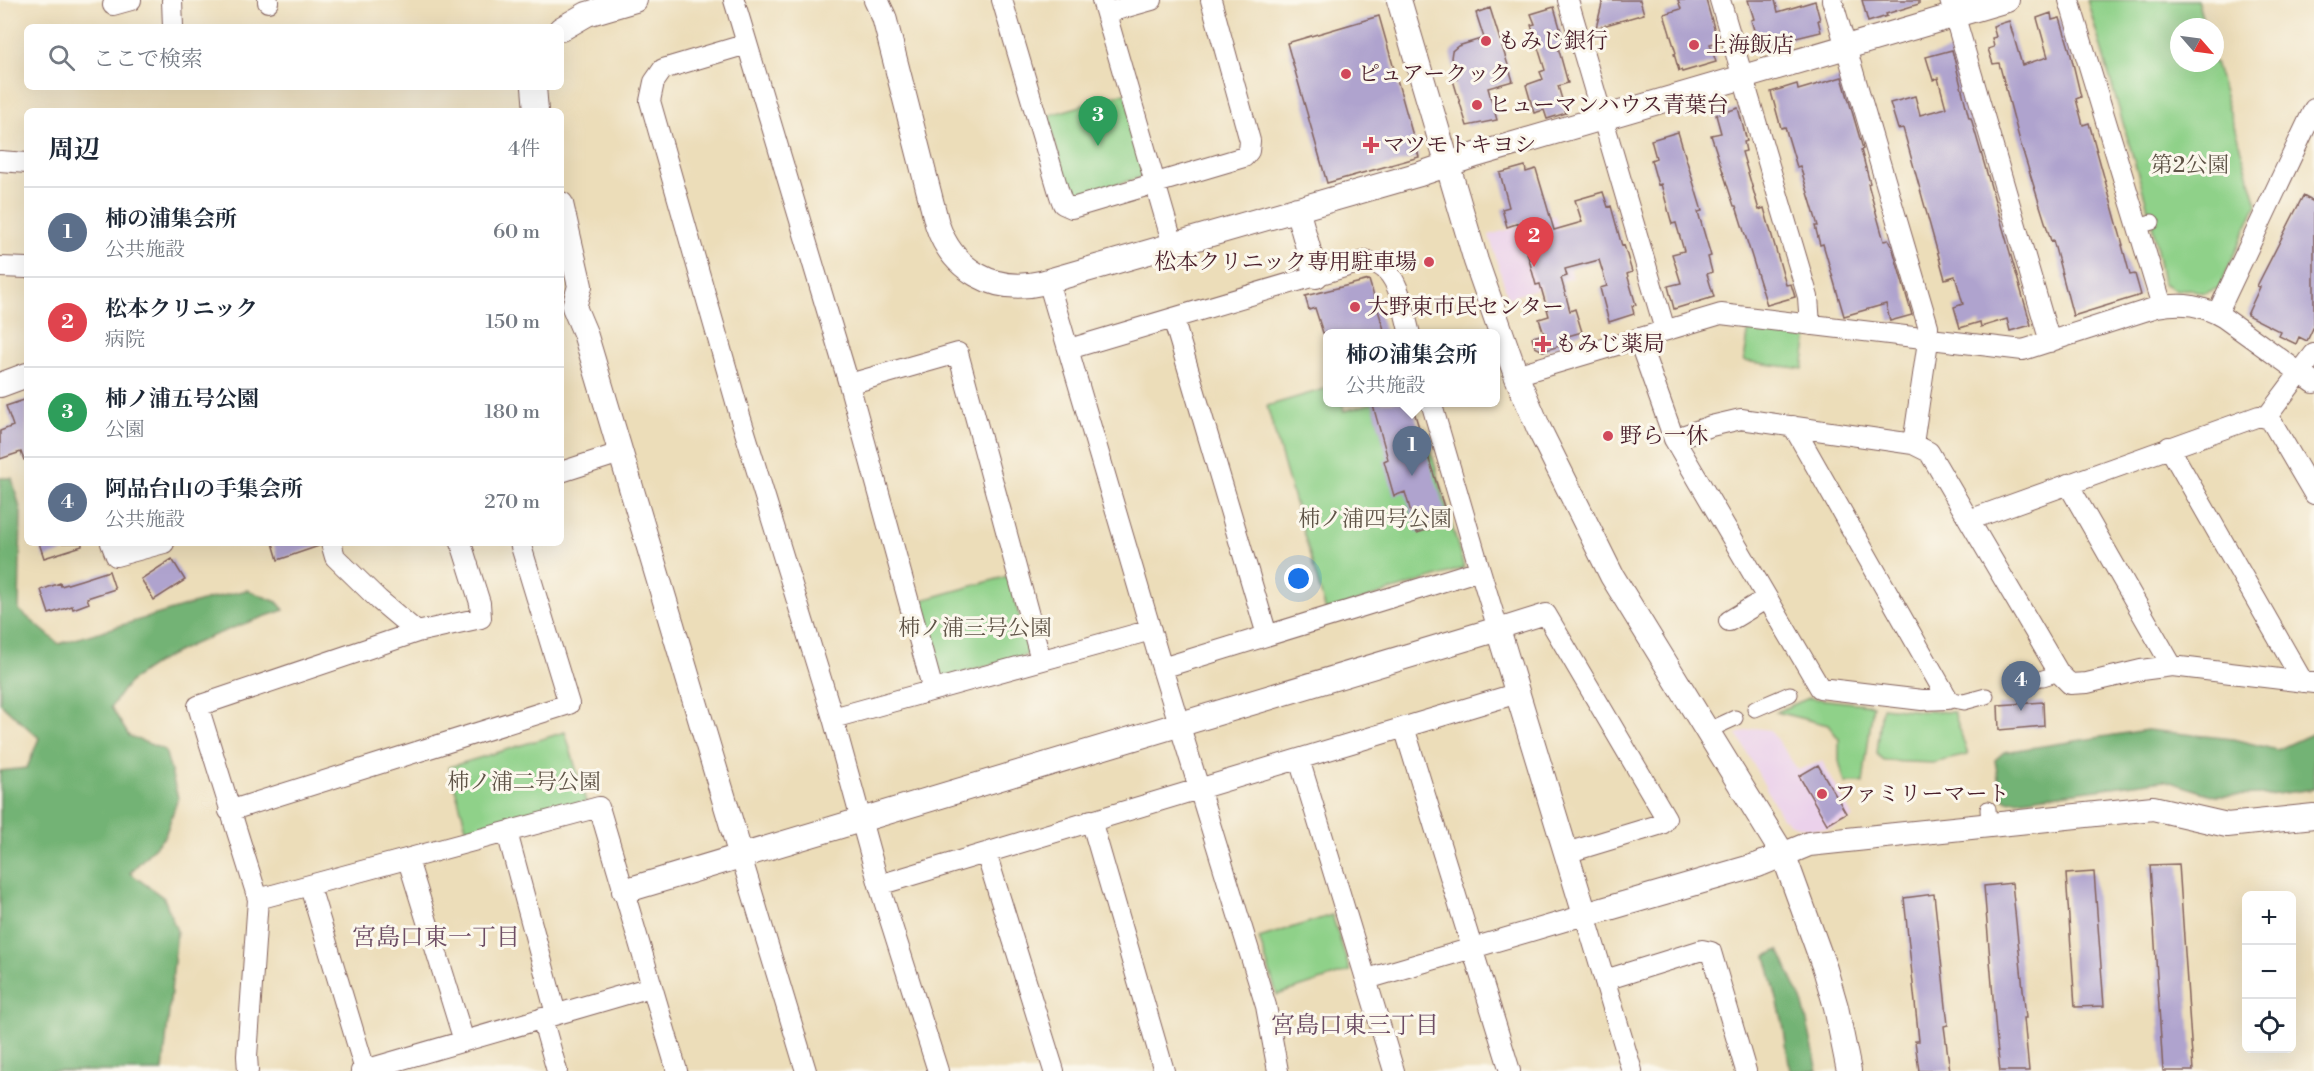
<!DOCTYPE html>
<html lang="ja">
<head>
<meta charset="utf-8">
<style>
	body { margin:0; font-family:"Libre Bodoni","Noto Serif JP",serif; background:#f2f2f3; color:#1f2937 }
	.controls { position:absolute; right:18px; bottom:18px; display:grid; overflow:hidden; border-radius:9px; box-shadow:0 6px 24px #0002 }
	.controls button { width:54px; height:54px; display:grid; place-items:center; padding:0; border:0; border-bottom:2px solid #e0e1e3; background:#fff; color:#1f2937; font:30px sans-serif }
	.compass { position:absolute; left:2170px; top:18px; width:54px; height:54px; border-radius:50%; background:#fff; box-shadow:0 6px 24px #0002; rotate:118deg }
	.you { position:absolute; left:1299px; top:579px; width:21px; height:21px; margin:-15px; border:4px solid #fff; border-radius:50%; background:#1a73e8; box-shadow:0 0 0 9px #1a73e833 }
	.badge { display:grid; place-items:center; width:39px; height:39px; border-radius:50%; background:#d93025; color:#fff; font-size:20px; font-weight:700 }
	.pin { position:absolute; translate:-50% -50px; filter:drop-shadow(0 2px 3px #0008) }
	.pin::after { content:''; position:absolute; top:32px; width:21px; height:18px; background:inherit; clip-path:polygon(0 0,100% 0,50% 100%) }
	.popup { position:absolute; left:1323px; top:329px; width:177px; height:78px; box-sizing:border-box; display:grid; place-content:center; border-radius:9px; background:#fff; filter:drop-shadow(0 2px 4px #0005); font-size:20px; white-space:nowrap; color:#747a83 }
	.popup b { font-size:22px; color:#1f2937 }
	.popup::after { content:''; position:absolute; left:50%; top:100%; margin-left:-12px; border:12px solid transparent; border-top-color:#fff }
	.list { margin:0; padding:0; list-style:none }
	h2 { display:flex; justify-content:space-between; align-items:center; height:78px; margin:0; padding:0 24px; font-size:26px }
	h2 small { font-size:20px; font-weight:400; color:#747a83 }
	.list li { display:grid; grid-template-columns:39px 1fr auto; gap:18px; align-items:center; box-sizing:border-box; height:90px; padding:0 24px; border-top:2px solid #e0e1e3 }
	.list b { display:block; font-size:22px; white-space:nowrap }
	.list p { margin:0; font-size:20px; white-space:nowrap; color:#747a83 }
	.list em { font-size:20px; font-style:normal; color:#747a83 }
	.icon { flex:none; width:33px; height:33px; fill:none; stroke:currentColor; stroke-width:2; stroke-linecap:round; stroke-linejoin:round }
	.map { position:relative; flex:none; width:2314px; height:1071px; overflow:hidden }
	.search { position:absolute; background:#fff; box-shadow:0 6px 24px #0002; left:24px; top:24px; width:540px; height:66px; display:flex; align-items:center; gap:15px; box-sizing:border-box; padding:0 21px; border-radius:9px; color:#747a83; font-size:22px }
	.panel { position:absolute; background:#fff; box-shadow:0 6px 24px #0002; left:24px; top:108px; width:540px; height:438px; border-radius:9px }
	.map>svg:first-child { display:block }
	.built { fill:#ebd1eb }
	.green { fill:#8fd189; stroke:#6c785a; stroke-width:1.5 }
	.forest { fill:#73b375; stroke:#5e6950; stroke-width:1.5 }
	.building { fill:#afa3ce }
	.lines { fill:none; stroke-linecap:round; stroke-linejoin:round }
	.pedestrian-casing { stroke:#83625d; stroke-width:17 }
	.minor-casing { stroke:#83625d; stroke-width:22 }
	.tertiary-casing { stroke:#83625d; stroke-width:26 }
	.pedestrian { stroke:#fff; stroke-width:15 }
	.minor { stroke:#fff; stroke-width:20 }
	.tertiary { stroke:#fff; stroke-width:24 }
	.poi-dot { fill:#d1495b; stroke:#fbf7ec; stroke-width:2 }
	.labels { text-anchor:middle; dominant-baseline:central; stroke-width:6; stroke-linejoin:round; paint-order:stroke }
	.poi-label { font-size:22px; fill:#4a1f2b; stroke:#fbf7ec; text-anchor:start }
	.park-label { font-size:22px; fill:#5f5447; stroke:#fbf7ec }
	.neighbourhood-label { font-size:24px; fill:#6d4d64; stroke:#fbf7ec }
</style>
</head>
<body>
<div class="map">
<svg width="2314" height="1071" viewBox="0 0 2314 1071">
	<rect width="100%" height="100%" fill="#fbf7ec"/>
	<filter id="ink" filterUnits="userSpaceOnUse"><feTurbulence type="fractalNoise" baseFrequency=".0167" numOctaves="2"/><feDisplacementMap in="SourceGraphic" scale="12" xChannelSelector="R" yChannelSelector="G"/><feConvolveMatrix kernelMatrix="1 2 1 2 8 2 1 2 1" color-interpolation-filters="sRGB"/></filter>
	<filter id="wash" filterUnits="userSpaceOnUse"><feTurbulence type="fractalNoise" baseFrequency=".008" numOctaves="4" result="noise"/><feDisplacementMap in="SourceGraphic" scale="24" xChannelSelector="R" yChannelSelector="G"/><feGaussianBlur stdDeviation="1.35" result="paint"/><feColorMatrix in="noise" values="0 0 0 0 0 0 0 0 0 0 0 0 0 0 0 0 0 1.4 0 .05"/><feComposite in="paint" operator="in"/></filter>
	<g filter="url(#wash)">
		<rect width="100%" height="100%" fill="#ecddb9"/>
		<path class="built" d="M1555,215L1573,278L1508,298L1489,235Z
			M1756,728L1770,730L1798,770L1822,761L1853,818L1827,829H1809L1791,824L1782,818L1737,734Z"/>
		<path class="green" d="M2087,0H2197L2205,27H2179V63L2215,62L2257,204L2219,288L2204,293L2190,289L2177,291L2163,283L2152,222Z
			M1125,93L1148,175L1071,198L1047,116Z
			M1749,327L1808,335L1803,369L1744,361Z
			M1328,388V402L1342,403L1344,411L1373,403L1384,442L1425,430L1464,568L1326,611L1267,406Z
			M1008,576L1030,654L941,679L919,601Z
			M1809,698L1873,705L1863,783H1845L1839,761V739L1828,725L1776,712Z
			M1882,707L1922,711L1954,712L1968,755L1933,763L1884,761L1877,754Z
			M565,732L586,802L469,838L449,767Z
			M1332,915L1350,971L1277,995L1259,938Z"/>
		<path class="forest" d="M0,478H12L21,512L19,610L59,644L209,599L247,590L277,602L284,610C239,625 164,651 130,682C123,689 117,699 111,707L129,736L165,750L178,798L165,836L130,873L164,898L177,931L163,1071H0V771L27,768L39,738L0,703Z
			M2147,730L2233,739L2277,750L2314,733V789L2269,795L2215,796L2164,780L2008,801L2001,796L1995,760L2004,752Z
			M1779,950L1803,1004L1818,1071H1790L1783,1023L1766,956Z"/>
		<g id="blocks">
			<path class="building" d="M1603,0H1640L1644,14L1596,28Z
				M1678,0H1706L1718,42L1710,44L1716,62L1682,72L1681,70L1679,71L1674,54L1676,53L1664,14L1681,9Z
				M1748,0H1775L1778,12L1815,1L1820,20H1818L1821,32L1759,47L1751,20L1754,19Z
				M1862,0H1919V4L1886,14L1887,16L1868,22Z
				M1554,7L1565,45L1558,47L1568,83L1558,86L1566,113L1547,119L1544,110L1534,113L1526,85L1543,79L1540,72L1545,70L1531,25L1535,24L1531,14Z
				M1490,8L1513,81L1488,88L1497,120L1467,126L1453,80L1457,79L1451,58L1452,51L1458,46L1484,38L1476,13Z
				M2051,13L2052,20L2060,18L2070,51L2081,97L2076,99L2083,125L2089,123L2123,245H2122L2130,275L2135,274L2141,295L2073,316L2053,240L2051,241L2021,145L1999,63L1993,64L1988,49L1994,47L1992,38L1996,37L1993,26L2009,21L2022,65L2048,57L2037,18Z
				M1379,16L1419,157L1327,183L1287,43Z
				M1952,50L1969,118H1971L2031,325L2010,331L2007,319L1981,327L1980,322L1960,328L1954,307L1963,304L1955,276L1945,279L1903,128L1898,129L1890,103L1915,96L1920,115L1946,108L1938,78L1933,80L1926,57Z
				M1842,77L1863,149L1861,150L1870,183L1868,184L1884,241L1889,240L1892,246L1912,315L1890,321L1886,304L1844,316L1823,244L1820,245L1815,226H1818L1800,166L1797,167L1785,127L1781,128L1771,92L1797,84L1798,90Z
				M1738,108L1747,141L1744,142L1746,151L1742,152L1759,210L1764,208L1786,285L1791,284L1795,297L1767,305L1736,206H1734L1711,135L1721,133L1716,115Z
				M1678,132L1702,211L1698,212L1711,256L1708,257L1712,272L1707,274L1714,297L1674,309L1668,286L1681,283L1672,254L1684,251L1676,223L1672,224L1661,184L1658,185L1651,160L1656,158L1651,140Z
				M1525,166L1526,172L1536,169L1554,230L1582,222L1575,200L1603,192L1608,207L1611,206L1622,246L1624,245L1632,272L1627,274L1636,305L1632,306L1634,314L1609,322L1600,288L1607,286L1599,260L1565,269L1567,276L1561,278L1570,311L1575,309L1582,332L1561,338L1563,345L1543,351L1535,347L1532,337L1544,334L1539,319L1549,316L1540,284L1536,285L1519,223L1507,227L1502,209L1509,207L1500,173Z
				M2303,196L2314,202V326L2307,341L2299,337L2296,344L2279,336L2281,332L2247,315L2260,287L2257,286Z
				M1369,280L1385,333H1323L1315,308L1309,310L1305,296Z
				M27,399V460H24L21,452L0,459V431L13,426L6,406Z
				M1372,402H1411L1449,523L1417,533L1405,492L1394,496L1384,461L1388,459Z
				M39,543H82V546L44,558Z
				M273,543H319V546L278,560Z
				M172,559L185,580L154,600L141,579Z
				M109,571L115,589L87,598L89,603L73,609L72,606L49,614L41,590L60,583L61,586L81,580Z
				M2043,702L2044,726L1999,730L1998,705Z
				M1818,765L1846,813L1827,824L1799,776Z
				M2179,864L2193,1071H2163L2150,865Z
				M2094,872L2104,1006L2075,1007L2066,874Z
				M2012,883L2026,1018H2024L2029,1071H2000L1996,1034L1984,886Z
				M1934,894L1948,1025L1944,1026L1950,1071H1919L1915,1041H1919L1904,898Z"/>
		</g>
	</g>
	<g filter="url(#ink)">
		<use href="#blocks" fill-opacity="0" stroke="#83625d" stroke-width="1.5"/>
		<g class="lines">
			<defs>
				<path id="pedestrian" d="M2137,226L2152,222
					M2043,678L2059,673
					M2028,683L2036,680
					M1948,699L1964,702L1986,696
					M1755,709L1790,694
					M1709,730L1735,718
					M1988,809L1989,824"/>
				<path id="minor" d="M172,0L173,27
					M268,0V2
					M734,0L849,384L933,690
					M1002,0L1060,196L1063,204L1072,208L1244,157L1249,151L1250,141L1211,0
					M1102,0L1173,245
					M1568,0L1665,330
					M1720,0L1808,297L1810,325
					M1832,0L1928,326L1927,348L1913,444
					M1950,0L2050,342
					M2069,0L2162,306
					M113,5L131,0
					M1106,13L1152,0
					M747,44L663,69L654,82L650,101L740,416L833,718L879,885L938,1071
					M0,161L27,163
					M0,267L27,268
					M1048,281L1162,668
					M2217,314L2314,109
					M1173,318L1267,635
					M1638,338L1674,439L1820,688L1922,700L1948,699L1793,426
					M1069,349L1365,261C1369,262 1375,263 1379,265C1400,276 1404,313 1410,334
					M1516,375L1721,314L2023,350L2157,307C2183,302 2202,305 2224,318L2314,383
					M849,384L958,353L1041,660
					M1431,402L1480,570
					M2266,418L2314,354
					M1674,439L1711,426L1741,419L1913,444L1929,452L2059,673L2070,684L2087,683L2141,670L2172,666L2314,683
					M2169,447L2303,682
					M561,472L620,453
					M2068,484L2172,666
					M1969,520L2259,416L2269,419L2273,424L2314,494
					M111,543L116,556L164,543
					M331,543L335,557L379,600L417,632
					M1729,621L1767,598
					M833,718L1151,630
					M1404,727L1510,1071
					M1299,759L1394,1071
					M229,811L569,704L520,543
					M1091,820L1164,1071
					M507,832L556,1014
					M986,853L1054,1071
					M741,856L806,1071
					M408,860L464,1041
					M879,885L1518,693
					M310,887L365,1070
					M258,899L599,807L677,1071
					M1367,979L1585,915L1632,1071
					M1605,980L1702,950L1711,952L1746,1071
					M542,1018L557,1071
					M248,1071L247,1056L258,899L198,706L417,632L481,618L480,603L461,543
					M361,1071L651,987
					M1278,1071L1266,1006L1162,668L1480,570L1498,629L1546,614L1666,818L1662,824L1566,853"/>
				<path id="tertiary" d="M876,0L884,17L937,224C952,270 994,294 1041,283L1420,174L1476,155L2007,0
					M1399,0L1476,261L1516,375L1539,429L1612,576L1784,856L1825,969L1836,1007L1849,1071
					M561,29L587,14L635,0
					M534,87L536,111
					M561,204L580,286L574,307L585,333L741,856
					M1297,209L1316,276
					M0,385L27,375
					M624,891L1498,629L1585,915L1758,865L1809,844L2153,808L2227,825L2314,816"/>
			</defs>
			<use href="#pedestrian" class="pedestrian-casing"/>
			<use href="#minor" class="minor-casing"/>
			<use href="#tertiary" class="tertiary-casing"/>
			<use href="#pedestrian" class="pedestrian"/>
			<use href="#minor" class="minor"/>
			<use href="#tertiary" class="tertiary"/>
		</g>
	</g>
	<g class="poi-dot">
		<circle cx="1486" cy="41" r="6"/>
		<circle cx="1694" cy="45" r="6"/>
		<circle cx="1346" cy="74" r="6"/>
		<circle cx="1477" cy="105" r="6"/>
		<path d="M1368 136h6v6h6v6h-6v6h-6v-6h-6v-6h6z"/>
		<circle cx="1429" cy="262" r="6"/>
		<circle cx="1355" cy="307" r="6"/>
		<path d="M1540 335h6v6h6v6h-6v6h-6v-6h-6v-6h6z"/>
		<circle cx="1608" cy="436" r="6"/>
		<circle cx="1822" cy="794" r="6"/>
	</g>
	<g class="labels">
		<g class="poi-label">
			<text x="1498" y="41">もみじ銀行</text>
			<text x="1706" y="45">上海飯店</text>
			<text x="1358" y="74">ピュアークック</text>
			<text x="1489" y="105">ヒューマンハウス青葉台</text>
			<text x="1383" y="145">マツモトキヨシ</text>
			<text x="1417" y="262" text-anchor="end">松本クリニック専用駐車場</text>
			<text x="1367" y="307">大野東市民センター</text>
			<text x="1555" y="344">もみじ薬局</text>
			<text x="1620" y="436">野ら一休</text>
			<text x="1834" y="794">ファミリーマート</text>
		</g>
		<g class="park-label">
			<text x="2190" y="165">第2公園</text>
			<text x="1375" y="519">柿ノ浦四号公園</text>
			<text x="975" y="628">柿ノ浦三号公園</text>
			<text x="524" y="782">柿ノ浦二号公園</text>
		</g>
		<g class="neighbourhood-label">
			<text x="436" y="938">宮島口東一丁目</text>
			<text x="1355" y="1026">宮島口東三丁目</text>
		</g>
	</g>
</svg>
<div class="controls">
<button>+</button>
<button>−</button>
<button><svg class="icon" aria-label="locate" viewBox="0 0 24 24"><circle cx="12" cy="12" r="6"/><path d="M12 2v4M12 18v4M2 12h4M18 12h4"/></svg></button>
</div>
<svg class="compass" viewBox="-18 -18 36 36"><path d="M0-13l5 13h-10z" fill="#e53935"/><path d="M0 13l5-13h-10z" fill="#747a83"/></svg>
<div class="you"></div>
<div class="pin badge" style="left:1412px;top:476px;background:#5c6f8a">1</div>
<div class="popup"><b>柿の浦集会所</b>公共施設</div>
<div class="pin badge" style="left:1534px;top:267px;background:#e0444e">2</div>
<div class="pin badge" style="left:1098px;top:146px;background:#2e9e5b">3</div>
<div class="pin badge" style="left:2021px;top:711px;background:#5c6f8a">4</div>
<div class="search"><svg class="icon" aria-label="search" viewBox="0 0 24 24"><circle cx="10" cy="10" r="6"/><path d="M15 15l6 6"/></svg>ここで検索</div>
<section class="panel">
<h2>周辺<small>4件</small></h2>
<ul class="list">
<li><span class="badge" style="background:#5c6f8a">1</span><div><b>柿の浦集会所</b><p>公共施設</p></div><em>60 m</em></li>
<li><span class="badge" style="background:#e0444e">2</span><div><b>松本クリニック</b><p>病院</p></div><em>150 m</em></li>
<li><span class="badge" style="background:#2e9e5b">3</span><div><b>柿ノ浦五号公園</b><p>公園</p></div><em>180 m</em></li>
<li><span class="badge" style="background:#5c6f8a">4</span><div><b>阿品台山の手集会所</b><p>公共施設</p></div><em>270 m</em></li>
</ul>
</section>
</div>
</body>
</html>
